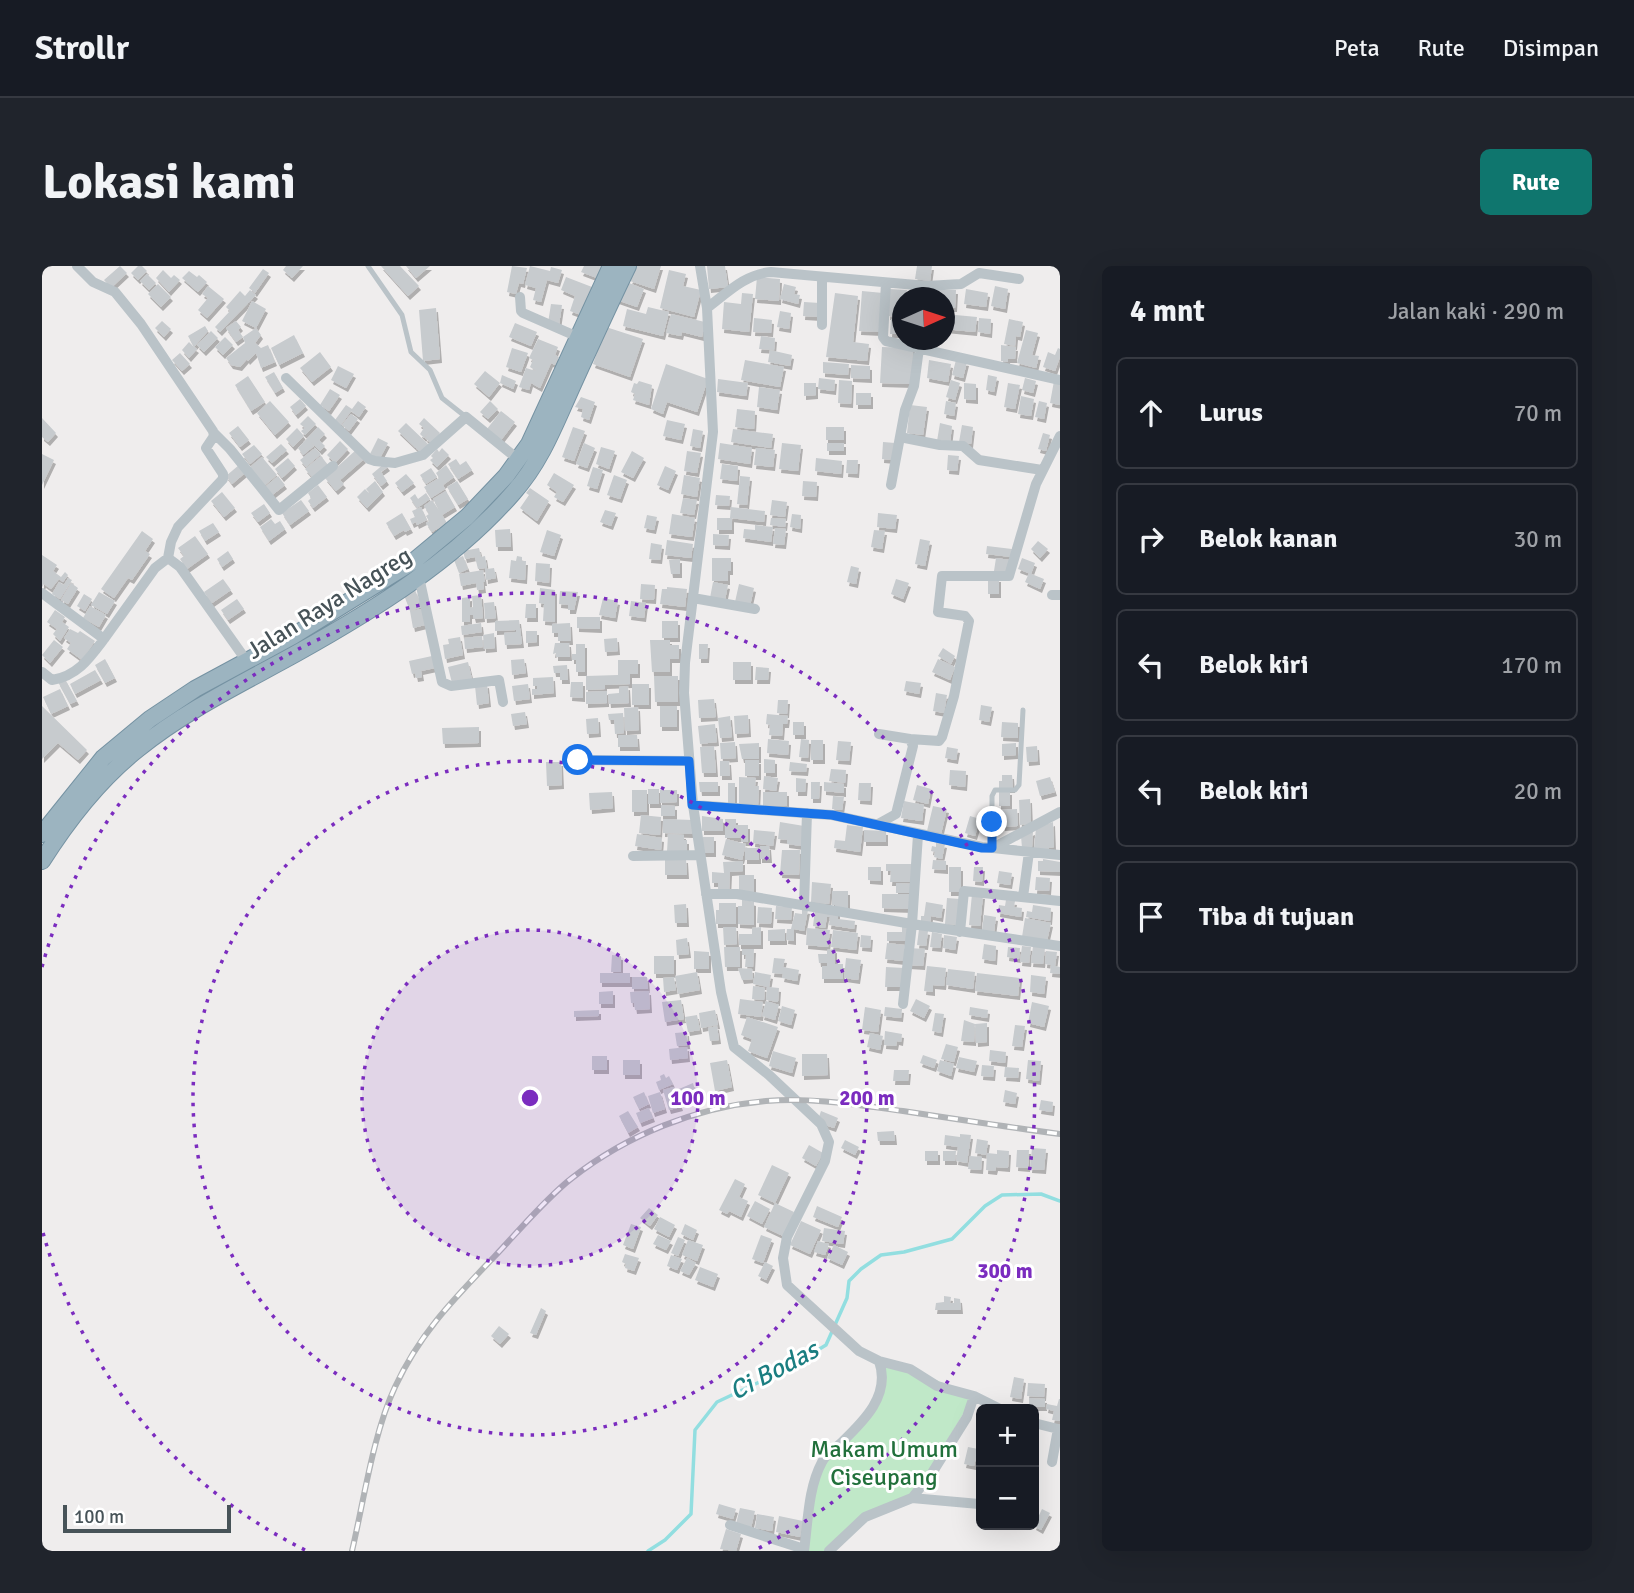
<!DOCTYPE html>
<html lang="id">
<head>
<meta charset="utf-8">
<style>
	body { margin:0; font-family:Signika,sans-serif; background:#20242c; color:#f1f3f6 }
	.controls { position:absolute; right:21px; bottom:21px; display:grid; overflow:hidden; border-radius:10px; box-shadow:0 7px 28px #0002 }
	.controls button { width:63px; height:63px; display:grid; place-items:center; padding:0; border:0; border-bottom:2px solid #363941; background:#171b24; color:#f1f3f6; font:35px sans-serif }
	.compass { position:absolute; left:850px; top:21px; width:63px; height:63px; border-radius:50%; background:#171b24; box-shadow:0 7px 28px #0002; rotate:87deg }
	.scale { position:absolute; left:21px; bottom:18px; width:168px; box-sizing:border-box; padding-left:7px; border:4px solid #475358; border-top:0; font-size:19px; line-height:24px; white-space:nowrap; color:#475358; -webkit-text-stroke:5px #fff; paint-order:stroke }
	.stop { position:absolute; width:21px; height:21px; margin:-16px; border:5px solid #1a73e8; border-radius:50%; background:#fff }
	.stop.end { background:#1a73e8; border-color:#fff; box-shadow:0 2px 7px #0008 }
	.list { margin:0; padding:0; list-style:none }
	h2 { display:flex; justify-content:space-between; align-items:center; height:91px; margin:0; padding:0 28px; font-size:30px }
	h2 small { font-size:23px; font-weight:400; color:#9ea1a6 }
	.list li { display:grid; grid-template-columns:46px 1fr auto; gap:21px; align-items:center; box-sizing:border-box; height:112px; margin:0 14px 14px; padding:0 14px; border:2px solid #363941; border-radius:10px }
	.list b { display:block; font-size:26px; white-space:nowrap }
	.list em { font-size:23px; font-style:normal; color:#9ea1a6 }
	.icon { flex:none; width:38px; height:38px; fill:none; stroke:currentColor; stroke-width:2; stroke-linecap:round; stroke-linejoin:round }
	.map { position:relative; flex:none; width:1018px; height:1285px; overflow:hidden; border-radius:10px }
	header { display:flex; align-items:center; gap:42px; box-sizing:border-box; height:98px; padding:0 35px; background:#171b24; border-bottom:2px solid #363941 }
	header strong { font-size:33px }
	nav { display:flex; gap:38px; margin-inline-start:auto; font-size:24px }
	.intro { display:flex; align-items:center; justify-content:space-between; box-sizing:border-box; height:168px; padding:0 42px }
	h1 { margin:0; font-size:49px }
	.button { padding:18px 32px; border-radius:10px; background:#0f766e; color:#fff; font-size:24px; font-weight:700 }
	main { display:flex; gap:42px; padding:0 42px }
	aside { flex:1; background:#171b24; border-radius:10px; box-shadow:0 7px 28px #0002 }
	.map>svg:first-child { display:block }
	.green { fill:#c0e8c8 }
	.lines { fill:none; stroke-linecap:round; stroke-linejoin:round }
	.stream { stroke:#92dee0; stroke-width:3.5 }
	.building { fill:#c7cbce; filter:url(#shadow) }
	.trunk-casing { stroke:#7592a2; stroke-width:18 }
	.service { stroke:#bac3c8; stroke-width:5 }
	.minor { stroke:#bac3c8; stroke-width:10 }
	.trunk { stroke:#9cb4c0; stroke-width:16 }
	.rail-casing { stroke:#b0b3b6; stroke-width:6 }
	.rail { stroke:#fff; stroke-width:3.5; stroke-dasharray:10; stroke-linecap:butt }
	.route { stroke:#1a73e8; stroke-width:9 }
	.ring { fill:none; stroke:#7b2cbf; stroke-width:3.5; stroke-dasharray:3.5 7 }
	.labels { text-anchor:middle; dominant-baseline:central; stroke-width:6; stroke-linejoin:round; paint-order:stroke }
	.street-label { font-size:24px; fill:#475358; stroke:#fff }
	.park-label { font-size:24px; fill:#21703b; stroke:#fff }
	.water-label { font-size:26px; font-style:italic; fill:#1b7e81; stroke:#fff }
	.centre { fill:#7b2cbf; stroke:#fff; stroke-width:3.5 }
	.ring-label { font-size:21px; text-anchor:middle; font-weight:bold; fill:#7b2cbf; stroke:#fff; stroke-width:6; stroke-linejoin:round; paint-order:stroke }
</style>
</head>
<body>
<header>
<strong>Strollr</strong>
<nav><a>Peta</a><a>Rute</a><a>Disimpan</a></nav>
</header>
<div class="intro"><h1>Lokasi kami</h1><a class="button">Rute</a></div>
<main>
<div class="map">
<svg width="1018" height="1285" viewBox="0 0 1018 1285">
	<defs>
		<filter id="shadow"><feDropShadow dx="2" dy="4" stdDeviation="0" flood-color="#0004"/></filter>
	</defs>
	<rect width="100%" height="100%" fill="#efeded"/>
	<path class="green" d="M837,1095L875,1106L932,1130L870,1232L841,1243L787,1285H762L772,1215L782,1193L836,1131Z"/>
	<g class="lines">
		<path class="stream" d="M606,1285L623,1274L649,1248L653,1164L675,1136L743,1104L784,1079L805,1032L807,1015L819,1003L839,989L862,986L910,973L943,940L960,929L999,928L1018,935"/>
	</g>
	<path class="building" d="M78,0L85,7L69,22L62,14Z
		M96,0H100L105,5L96,14L89,7Z
		M244,0H261L250,12L241,4Z
		M339,0H358L377,20L366,30Z
		M364,0H388L374,12Z
		M470,0L485,2L481,18L477,17L474,28L465,26Z
		M488,0L508,5L509,1L520,4L516,17L505,14L499,36L491,34L494,22L483,19Z
		M542,0H561L555,12L539,6Z
		M593,0H619L612,23L588,15Z
		M665,0H683L686,21L667,23Z
		M875,0H890L888,15L873,13Z
		M221,3L227,7L213,27L207,22Z
		M121,4L129,12L132,9L138,14L127,26L114,12Z
		M627,4L644,8L641,20L659,24L652,51L618,42Z
		M147,5L155,11L157,9L165,16L156,26L140,12Z
		M105,8L114,17L107,24L98,15Z
		M524,11L550,21L539,49L528,45L533,30L519,24Z
		M715,11L738,13L737,35L713,33Z
		M582,15L602,23L595,41L575,34Z
		M116,18L129,31L119,41L106,28Z
		M742,18L754,21L752,28L758,29L756,38L738,33Z
		M166,20L182,33L165,52L156,44L166,32L160,28Z
		M953,20L966,23L963,43L949,40Z
		M847,23L865,24L864,32H860V51L846,50Z
		M924,23L946,27L944,41L922,38Z
		M208,24L214,29L178,66L173,61L188,45L184,41L198,25L203,30Z
		M888,24H914L913,42H902V32H888Z
		M820,25L841,27L838,66L817,65Z
		M700,27L711,28L707,66L680,63L682,36L699,38Z
		M793,27L816,30L811,76L827,78L825,95L784,91Z
		M210,35L224,43L214,62L200,55Z
		M762,36L778,37L777,51L761,50Z
		M509,38L520,39L517,59L506,57Z
		M606,41L627,46L621,70L581,60L585,43L604,48Z
		M394,42L398,93L381,95L377,44Z
		M738,45L749,47L747,63L735,61Z
		M629,48L663,56L660,71L640,66L639,70L624,67Z
		M903,48L935,51L933,66L902,63Z
		M712,52L730,54L729,67L711,66Z
		M937,52L949,53L948,68L936,66Z
		M849,53L860,54V68H848Z
		M967,53L981,56L978,71L974,70L973,80L962,78Z
		M120,55L129,63L122,71L113,62Z
		M194,55L199,61L196,64L201,71L214,62L219,69L213,77L219,82L226,79L233,96L219,102L214,87L206,95L205,93L198,101L189,99L184,92L203,77L201,71L194,76L184,62Z
		M473,57L495,66L489,80L467,71Z
		M163,60L166,65L152,81L155,83L147,92L140,84L147,76L152,81L146,70Z
		M564,61L601,73L588,111L551,98Z
		M984,64L996,67L990,89L997,90L994,102L975,97Z
		M169,65L176,72L162,86L155,79Z
		M252,69L261,87L237,99L229,82Z
		M719,70L733,72L732,84L717,83Z
		M183,71L191,79L181,89L173,81Z
		M496,73L516,81L513,89L517,91L513,99L509,97L498,122L489,117L487,124L477,121L484,102L494,105L488,101L491,94L487,92Z
		M959,79L974,81L973,93H966V96L959,95Z
		M840,81L871,82L869,118L838,117Z
		M470,82L486,87L479,106L464,101Z
		M1016,82L1018,83V91L1013,105L1001,101L1006,86L1013,89Z
		M728,84L750,89L748,100L726,96Z
		M278,86L289,101L270,116L258,102Z
		M138,87L148,98L140,105L130,94Z
		M703,94L742,101L738,121L699,114Z
		M887,94L909,98L906,116L885,112Z
		M914,94L925,96L921,112L910,109Z
		M781,96L807,98L806,109L781,107Z
		M624,98L666,113L655,146L625,136L621,148L609,143Z
		M809,99L828,100V113L809,112Z
		M296,100L312,108L304,122L289,114Z
		M443,105L458,117L447,131L432,118Z
		M232,106L241,122L233,127L223,111Z
		M460,109L474,115L471,123L458,117Z
		M946,109L955,111L952,126L944,124Z
		M206,110L223,136L209,145L193,119Z
		M777,112L793,114L792,125L776,123Z
		M983,112L994,115L991,127L980,124Z
		M676,113L706,117L704,130L675,126Z
		M797,114L810,115L809,138L796,137Z
		M909,114L918,117L913,134L904,131Z
		M597,115L610,119L607,139L591,134L593,128L589,126L592,117L595,118Z
		M1012,115L1018,116V139L1008,137Z
		M762,117H774V129L762,130Z
		M922,117L934,118V134L922,133Z
		M966,117L978,119L973,143L962,141Z
		M717,121L738,124L735,144L715,141Z
		M288,123L298,129L287,145L278,139Z
		M814,127H829V139H814Z
		M979,130L992,133L989,150L976,148Z
		M539,131L553,136L547,154L539,151L541,143L533,141Z
		M258,133L264,140L254,149L248,141Z
		M228,135L247,156L233,169L215,147Z
		M316,135L324,141L317,151L309,145L299,159L293,154L304,139L310,143Z
		M448,135L456,143L446,153L438,146Z
		M904,135L914,137L912,150L902,148Z
		M997,135L1005,137L1002,153L993,151Z
		M868,139L885,141L881,169L865,167Z
		M695,143L713,145L712,163L693,161Z
		M459,145L473,156L459,174L445,163Z
		M309,148L316,153L307,165L300,159Z
		M266,150L274,158L263,169L259,165L263,162L258,158Z
		M0,152L14,167L6,176L0,171Z
		M382,152L398,167L390,178L383,172L387,166L382,172L378,168L382,162L377,158Z
		M625,154L643,158L639,174L621,170Z
		M364,157L387,179L379,187L356,165Z
		M898,157L910,160L908,177L895,175Z
		M920,159L931,161L929,178L917,176Z
		M196,160L207,174L198,181L187,167Z
		M276,161L283,168L277,174L283,180L278,185L269,176L272,180L261,189L256,182Z
		M531,161L543,165L532,195L520,191Z
		M784,161H802V174H784Z
		M255,162L262,170L251,181L244,173Z
		M651,163L661,165L658,182L648,180Z
		M691,163L731,168L729,182L689,176Z
		M1001,167L1008,169L1004,185L996,183Z
		M336,172L346,177L337,194L327,190Z
		M298,175L306,183L293,197L285,189Z
		M841,176L853,177L851,194L840,193Z
		M542,177L553,182L545,202L534,198Z
		M678,177L710,182L708,198L676,193Z
		M740,177L759,179L756,205L737,203Z
		M785,177H802V185H785Z
		M239,178L245,184L230,197L224,191Z
		M212,179L220,188L208,198L200,188Z
		M559,181L573,185L567,203L554,198Z
		M273,182L279,188L264,201L258,194Z
		M400,182L407,189L395,201L388,194L391,192L389,190L395,183L397,186Z
		M714,182L733,184L731,201L712,199Z
		M314,184L322,193L298,214L302,218L294,225L283,212Z
		M590,185L602,192L591,212L579,206Z
		M645,185L659,187L655,207L642,205Z
		M0,188L12,194L0,219Z
		M906,189L917,190L915,205L905,204Z
		M279,190L286,199L271,212L263,203Z
		M220,191L235,209L222,220L207,202Z
		M246,192L253,200L240,212L233,203Z
		M774,192L800,195L799,208L773,205Z
		M414,193L418,199L424,195L430,204L416,213L406,198Z
		M805,194H816L815,208L804,207Z
		M343,197L346,201L339,206L345,215L339,220L330,208Z
		M680,198L696,200L695,215L678,213Z
		M197,199L203,207L190,218L184,210Z
		M404,199L412,211L401,219L403,223L389,232L382,221L397,212L394,207Z
		M623,200L634,205L626,224L615,219Z
		M551,201L561,204L555,223L545,220Z
		M389,202L395,211L384,218L378,209Z
		M512,207L532,219L521,236L512,231L515,226L505,219Z
		M364,208L372,217L360,226L353,217Z
		M572,209L585,214L578,233L565,229Z
		M642,209L658,212L655,231L639,228Z
		M236,210L243,219L229,230L222,222Z
		M698,210L708,211L705,239L695,238Z
		M333,215L341,226L325,242L315,231L323,223L330,230L324,223Z
		M415,215L426,233L416,239L405,221Z
		M761,215L775,216L774,231L760,230Z
		M276,219L285,231L271,242L266,235L269,232L266,227Z
		M488,222L507,235L495,255L478,242L487,229L484,227Z
		M404,225L413,241L400,249L405,257L390,266L384,257L387,255L384,250L387,248L382,240L390,234L397,244L391,233Z
		M180,226L193,242L182,251L169,235Z
		M384,227L388,233L375,242L368,232L373,228L376,233Z
		M674,229L688,230L687,240L673,239Z
		M641,232L655,234L652,249L638,247Z
		M259,234L267,245L248,259L240,247Z
		M730,234L745,236L743,251L728,249Z
		M222,238L228,247L216,256L209,247Z
		M379,241L385,254L375,259L374,256L370,258L368,253L373,251L370,245Z
		M689,241L723,245L722,256L688,252Z
		M563,244L574,247L569,260L558,256Z
		M360,247L369,263L363,266L362,264L352,270L344,257Z
		M836,247L855,249L853,263L835,261Z
		M630,248L653,252L650,271L627,268Z
		M750,248L759,249L758,263L748,261Z
		M605,249L615,251L612,264L602,262Z
		M675,252H690V264H675Z
		M729,252L744,253L743,261L728,259Z
		M229,253L233,258L238,255L243,263L227,275L218,261Z
		M171,257L177,266L163,275L157,265Z
		M713,259L731,261L729,276L701,272L702,263L713,264Z
		M733,262L744,263L742,279L731,278Z
		M468,263L469,281H454L453,264Z
		M505,264L519,269L512,290L498,286Z
		M832,264L843,265L840,283L829,281Z
		M100,265L111,273L103,285L108,288L90,314L86,312L72,332L59,323Z
		M671,268L687,269L686,280L671,279Z
		M153,270L166,288L145,303L138,293L142,290L136,282Z
		M878,273L888,275L883,300L873,298Z
		M625,274L651,278L649,292L623,289Z
		M996,275L1006,283L998,292L989,283Z
		M609,277L620,279L618,294L607,293Z
		M945,280L970,283L969,291L944,288Z
		M437,282L439,291L443,290L445,303L452,302L454,312L444,314L443,302L436,303L433,291L423,293L421,285Z
		M186,285L191,293L180,301L175,293Z
		M0,289L15,299L11,305L19,311L23,306L26,309L21,316L17,313L9,323L2,318L0,321Z
		M421,290L426,303L417,307L412,294Z
		M475,290L480,291V295H484L483,314L467,312L469,294L474,295Z
		M670,292H689V305H686V315H670Z
		M954,292L968,294L967,306L952,305Z
		M980,292L993,297L989,308L976,303Z
		M638,293V308H629L627,294Z
		M494,297L508,298L507,317L493,315Z
		M809,300L817,302L814,318L805,316Z
		M441,304L443,316H441L442,323L435,324L434,317L419,320L417,308Z
		M987,307L1002,313L998,323L983,316Z
		M26,312L30,314L18,333L10,328L17,316L22,319Z
		M946,312H957V328H946Z
		M181,313L189,324L170,337L162,326Z
		M854,313L867,317L861,333L849,328Z
		M671,316L686,319L683,334L668,332Z
		M29,317L36,322L26,338L19,334Z
		M599,318L613,319L612,334L598,333Z
		M697,318L712,322L708,340L693,336Z
		M625,321L645,323L643,341L618,338L620,323H625Z
		M498,322L513,324V356L501,355L502,338L497,337Z
		M373,324L380,341L368,345L362,329Z
		M518,325L536,326L532,344H526V339L517,338Z
		M57,326L73,335L65,348L49,339Z
		M42,328L50,333L43,345L35,340Z
		M439,329L441,352L432,353L431,349H428V356H420V332L428,331V342L431,341L430,330Z
		M561,332L576,335L573,352L557,349Z
		M195,333L202,343L186,354L179,344Z
		M589,335L604,337L602,352L587,350Z
		M452,336L454,352L443,353L442,337Z
		M484,338H494V352H483Z
		M48,340L64,349L57,361L41,352Z
		M380,343L383,359L371,362L368,345Z
		M13,344L23,351L20,356L27,361L18,375L11,368L15,363L5,356Z
		M535,351H558V363L535,362Z
		M477,354L480,378L463,379L462,367L474,366V364L453,365V355Z
		M620,355H636V372H620Z
		M439,357L440,366L420,369L419,360Z
		M528,357L529,375H516V367H510V358Z
		M28,363L36,367L38,365L53,375L40,394L25,383L29,377L22,372Z
		M484,365H495V376L484,377Z
		M452,367L453,382L442,383L441,369Z
		M440,370L441,381L423,383L422,372Z
		M418,371L421,389L403,393L401,379L407,378L406,373Z
		M575,372L576,385L563,386L562,373Z
		M12,374L21,381L8,397L0,389Z
		M608,374H628V379H637V393H628V406H610Z
		M513,377H527L528,391H514V387L511,388Z
		M534,378H543V406H534V394H530V388H534Z
		M657,378H666L665,393H657Z
		M901,382L913,390L909,398L896,390Z
		M390,390L393,402L379,405L380,411L374,412L373,407L370,408L367,395Z
		M63,393L73,412L63,417L53,399Z
		M482,393L484,407L470,409L469,394Z
		M896,393L913,401L908,414L890,406Z
		M576,394H596V408H588V418L563,419V423L544,424V410L576,409Z
		M426,396L430,413L410,417L406,401Z
		M691,396H709V414H691Z
		M525,399L526,414H518V407H512L511,400Z
		M714,401L727,402L726,414H713Z
		M53,404L59,414L33,428L28,418Z
		M612,410H636V436H613Z
		M511,411L512,427L490,429V423H495V420H491V412Z
		M23,413L35,435L28,438L16,416Z
		M864,415L879,417L877,428L862,425Z
		M529,416H541V432L528,431Z
		M445,418L447,437L435,439L433,420Z
		M486,418L488,433L472,435L470,420Z
		M590,418H607V439H590Z
		M586,420L587,437L567,438L566,428L577,427V421Z
		M18,423L26,440L9,448L1,431Z
		M565,425V437L544,438V426Z
		M894,427L905,429L902,447L891,445Z
		M672,433L674,451L657,452L656,434Z
		M736,434H746L745,448L735,447Z
		M939,439L950,441L947,456L937,454Z
		M0,440L45,484L36,494L16,477L0,493Z
		M618,440H635V461H618Z
		M596,441L597,464L583,465L582,442Z
		M483,446L485,458L471,460L469,448Z
		M581,447L582,467L573,468L572,454H567L566,448Z
		M725,448L746,450L745,458H741L740,470L727,469L728,459L724,458Z
		M706,449L707,467L693,468L692,450Z
		M688,450L690,471L678,472L676,452Z
		M556,452L557,467L545,468L544,453Z
		M751,456H762V469H751Z
		M960,456L976,457V472L959,471Z
		M673,458L675,476L658,478L656,460Z
		M437,461V477L401,478L400,462Z
		M576,469H595L596,481H576Z
		M726,473L747,475L746,489L725,487Z
		M759,473L767,474L766,492L757,491Z
		M769,474H781V494H769Z
		M796,475L809,476L807,495L794,494Z
		M693,476L694,492L679,493L678,477Z
		M717,477V493H700L697,478Z
		M974,477V489L960,490V478Z
		M672,480L674,507H660L658,481Z
		M995,480L996,495L985,496L984,481Z
		M905,481L916,483L914,494L903,492Z
		M722,493L733,494V507H722Z
		M703,494H717V510H703Z
		M678,495H687L688,510H678Z
		M504,496H519L520,519L505,520Z
		M748,496L765,498L764,506L747,505Z
		M789,503L804,504L803,517L787,515Z
		M908,504L924,505L923,521L907,519Z
		M960,509H970L971,523H957V515H960Z
		M722,510L736,512L734,525L721,523Z
		M697,511L714,512L713,520H717L716,539L697,538Z
		M1008,511L1013,526L998,530L994,515Z
		M754,512L764,513L763,526H754Z
		M657,516H676V526H658Z
		M769,516H778L777,533H769Z
		M782,516L802,518V527L782,525Z
		M686,517H693V538L686,537Z
		M817,517H829L828,535L816,534Z
		M875,519L889,523L886,538L871,534Z
		M606,523H617V538H606Z
		M590,524H605V546H590Z
		M618,524H635V536L618,537Z
		M957,525H968V540H957Z
		M570,526L571,542L548,544L547,527Z
		M721,526H745V540L721,539Z
		M791,530L802,531L800,544L790,543Z
		M988,533L989,558L978,559L977,534Z
		M862,535L882,539L880,555L859,552Z
		M619,539L633,540V550H619Z
		M891,540L905,543L899,568L885,565Z
		M975,543L976,560L961,561L960,554H957L956,544Z
		M599,549L619,551L618,569L597,567Z
		M660,550L681,553V565H660Z
		M928,550L938,553L933,570L923,567Z
		M621,553L651,554L650,568L621,567Z
		M683,553H694V559H706V576H699V572H683Z
		M738,556L762,560L760,580L745,578V574L736,573Z
		M1011,556L1012,581L1007,582L1006,585L992,582L994,562Z
		M805,559L821,561L818,586L792,582L793,574L803,575Z
		M712,564L733,566L731,580L711,577Z
		M822,564L844,565V576H822Z
		M991,565L990,581L980,582L979,570Z
		M595,568L620,572L619,584L593,580Z
		M626,568L642,569V574H645V587L625,586Z
		M661,571H672V587H661Z
		M684,573L704,578L700,594L680,589Z
		M894,576L903,578L900,593L892,591L893,586L889,585L890,580L894,581Z
		M718,580H727L728,593H718Z
		M703,582H717V594H703Z
		M740,584H758L757,609L738,608Z
		M623,593H644L645,609H623Z
		M1001,593L1018,596V606L996,605V595H1001Z
		M891,594L904,595V604L890,603Z
		M701,595V605L688,606L687,627H676V617H670V606L682,607L681,596Z
		M844,598H872V616H848L849,605H844Z
		M826,601H839V615L826,614Z
		M907,601H919V626H907Z
		M932,601H941L940,616L931,615Z
		M957,605L970,607L968,619L955,617Z
		M697,609H712V626H697Z
		M994,611L1008,612L1007,625L993,624Z
		M770,616L789,618L787,638L769,636Z
		M854,617L871,618V627H854Z
		M790,625H806V642H793V639H790Z
		M840,628H869V643L840,642Z
		M930,628L941,629L938,660L927,659Z
		M905,632L918,633L916,659L903,658Z
		M700,633L712,636V659L696,658V640H700Z
		M964,634L973,635L972,641L980,642L979,651L956,647L957,639L963,640Z
		M884,636L901,639L899,652L889,650L888,657L879,656V650H882Z
		M677,637H694V658H674V644H677Z
		M644,638L645,657H633L632,639Z
		M991,639L1009,642L1008,655L984,651L985,645L990,646Z
		M734,640L750,641L749,654L733,653Z
		M716,641L730,642L729,658L715,657Z
		M760,643L766,644L762,665L752,663V675L744,674L745,663H749L753,647L760,648Z
		M773,643L796,646V653L813,655L812,663L787,659L788,651H785L783,662L771,660Z
		M942,649L954,651L952,666L940,664Z
		M983,652L1009,657L1005,675L980,671Z
		M860,659L866,660V675H845V666H860Z
		M681,661H694L695,678L682,679Z
		M719,661V679H697V668H710V662Z
		M765,662L788,664L786,681L764,679Z
		M743,663V675H726V664Z
		M877,663L886,665L884,680L875,679Z
		M791,664L816,667L814,684L789,681Z
		M890,666L900,668L898,682L888,681Z
		M819,669L829,670L828,682L818,681Z
		M902,669L915,671L913,684L901,682Z
		M645,672L647,688L635,689L634,674Z
		M845,677L863,679L861,695L843,693Z
		M942,678L954,680L953,695L940,693Z
		M980,680L989,681L987,697L978,696Z
		M991,680L1003,682L1001,698L989,697Z
		M682,681H698V701H683Z
		M966,681L978,682L977,693L965,691Z
		M867,682L883,683L881,700L866,699Z
		M700,683H712L711,701H703L704,689H700Z
		M793,683V698H801V713H780V700H785V697H777L776,688H785V684Z
		M652,685L667,686V703H652Z
		M1004,685L1015,686L1013,700L1018,701V708L1008,707L1009,699L1003,698Z
		M570,689L579,690V706H569Z
		M612,690H632V708H612Z
		M732,692L743,693L741,701L757,704L755,715L740,712L741,708L730,707Z
		M804,692L819,694L816,714L802,712Z
		M885,700L904,702L902,720L891,719V726L882,725Z
		M844,701L862,702L861,721H843Z
		M696,702L710,703L711,713L700,714Z
		M906,703L933,706L931,723L904,719Z
		M655,706L658,724L636,728L633,710Z
		M713,706L729,709L727,721L737,722L736,736L724,734L725,721H727L711,718Z
		M558,707H588V717H558Z
		M935,707L978,712L976,730L933,725Z
		M989,709L1004,711L1002,728L988,726Z
		M590,711H605L606,723H590Z
		M632,711L634,724L622,726L621,712Z
		M711,720L723,722L722,734L710,733Z
		M571,725V738H557V726Z
		M607,725L608,743L593,744L592,737H589L588,726Z
		M698,733L721,736L719,751L696,748Z
		M874,733L888,740L882,752L868,745Z
		M639,734L642,753L623,756L620,736Z
		M724,735L737,739L733,754L720,750Z
		M990,736L1007,740L1002,761L986,757Z
		M740,740L753,744L749,759L736,755Z
		M823,741L839,744L836,766L820,764Z
		M843,741L860,743L859,752L842,750Z
		M928,741L946,744L945,752L927,749Z
		M557,744V750L532,751V745Z
		M673,744L676,759L659,762L657,747Z
		M893,747L902,748L899,767L890,765Z
		M655,749L658,764L646,766L643,751Z
		M705,751L736,761L725,792L706,785L710,773L699,769Z
		M922,754L933,758L945,757V776L934,777L933,758L932,776L919,775Z
		M973,759L983,760L980,781L970,780Z
		M675,760L677,774L668,775L666,762Z
		M843,765L860,768L859,776L855,775L854,780L842,779Z
		M645,766L646,779L635,780L633,767Z
		M828,767L841,770L838,784L825,781Z
		M904,778L916,781L912,796L899,793Z
		M645,781L646,792L628,794L627,783Z
		M948,784L964,786L963,797L947,795Z
		M731,785L754,792L750,807L727,800Z
		M760,788H785L786,809L760,810Z
		M881,789L895,794L892,802L878,797Z
		M550,790H565V804H550Z
		M917,791L935,795L932,806L914,802Z
		M581,794H598V809H581Z
		M685,794L690,821L673,825L668,797Z
		M898,794L912,798L909,810L895,805Z
		M986,794L999,795L997,815L984,813Z
		M940,799L952,800L951,811L939,810Z
		M963,801L977,802L976,812L962,811Z
		M852,804H867L866,815H851Z
		M622,808L624,812L627,810L631,818L617,824L614,816L619,814L618,810Z
		M651,817L654,828L639,833L637,823Z
		M632,821L639,841L627,844L621,824Z
		M963,824L975,827L973,838L961,836Z
		M602,826L607,838L597,843L591,831Z
		M618,826L623,843L611,847L606,830Z
		M999,834L1011,836L1010,846L997,844Z
		M607,842L611,852L598,857L594,847Z
		M586,845L596,861L586,867L577,850Z
		M779,845L796,852L792,862L780,858L782,853L777,851Z
		M852,865L853,875H836L835,866Z
		M918,868L929,869L925,897L914,895L916,881L902,879L903,869L918,871Z
		M935,873L946,875L944,889L933,887Z
		M803,874L817,881L813,889L799,882Z
		M767,879L781,887L774,900L760,892Z
		M990,882L1004,883L1002,904L988,903Z
		M955,884L967,885L966,902L954,901L953,905L944,904L945,887L955,888Z
		M975,884H987L986,902L974,901Z
		M883,885H896V895H883Z
		M901,885H914L913,895H901Z
		M928,890L940,891L939,904L926,903Z
		M730,899L747,907L733,937L716,929Z
		M693,913L703,918L697,931L706,935L699,951L687,945L685,948L677,944Z
		M713,935L728,943L720,958L705,950Z
		M733,937L752,946L741,970L722,961Z
		M775,940L800,951L796,961L771,951Z
		M607,942L616,949L608,960L598,952Z
		M618,951L633,959L627,971L612,963Z
		M759,955L779,964L768,988L748,979Z
		M589,958L599,961L591,983L581,979Z
		M643,958L655,964L651,974L639,968Z
		M782,962L803,965L801,978L780,975Z
		M616,969L629,975L624,984L611,978Z
		M719,969L730,973L721,997L710,993Z
		M636,971L643,974L636,990L629,987Z
		M646,974L661,979L655,995L640,989Z
		M776,975L787,978L783,989L772,986Z
		M792,979L806,986L800,999L785,992Z
		M583,988L597,992L592,1005L583,1002L584,998L580,996Z
		M629,989L640,993L635,1004L625,1000Z
		M645,992L654,997L647,1009L638,1005Z
		M723,996L731,1000L724,1014L716,1010Z
		M658,1001L676,1008L671,1021L653,1014Z
		M902,1030L909,1031L908,1037H912V1032L918,1033L919,1044H893L894,1037L902,1036Z
		M499,1042L504,1045L494,1069L488,1067Z
		M457,1060L467,1068L458,1078L449,1070Z
		M972,1111L982,1113L979,1133L968,1131Z
		M986,1117L1003,1118L1002,1131L985,1130Z
		M987,1132L1003,1133V1141H987Z
		M1017,1133H1018V1155L1010,1154L1012,1145L1004,1143L1005,1138L1015,1140Z
		M926,1181L936,1183L932,1200L922,1198Z
		M677,1238L694,1243L691,1253L674,1248Z
		M698,1242L713,1245L709,1262L694,1258Z
		M1000,1243L1008,1247L999,1264L992,1260Z
		M715,1248L732,1251L730,1265L713,1262Z
		M737,1250L761,1255L758,1271L734,1266Z
		M684,1263L699,1268L694,1285L678,1283Z"/>
	<g class="lines">
		<defs>
			<path id="trunk" d="M0,568L61,492L108,453L153,423L251,370L372,295L425,251L464,210L487,178L569,0
				M0,595C26,554 58,513 96,483C144,444 201,417 255,387C332,344 413,294 471,227C498,197 512,161 528,125C547,83 566,41 586,0"/>
		</defs>
		<use href="#trunk" class="trunk-casing"/>
		<path class="service" d="M326,0L360,49L369,86L388,104L400,132L424,151
			M950,582V530L953,524H973L977,519L981,444"/>
		<path class="minor" d="M35,0L51,16L73,26L99,58L171,165L172,170L164,182L181,208V213L136,261L129,276L126,292
			M658,0L665,42L671,166L643,397L642,427L651,539L790,549L940,581L950,582L960,577L1018,546
			M780,12V59
			M844,17L841,71L844,75L1018,114
			M478,31L479,45L481,47L536,71
			M665,42C685,27 703,8 729,6L885,20L919,18L937,7L977,13
			M244,112L327,193L333,195L353,197L381,189L424,151L477,194
			M172,167L188,183L237,244L291,200
			M858,171L898,179L921,180L937,194L1000,204
			M849,219L863,144L872,120L877,82
			M377,311L400,416L409,420L457,414L461,436
			M0,327L62,373L113,302L126,292L138,301L204,394
			M1010,329H1018
			M651,332L713,343
			M0,406L10,414C35,410 47,393 62,373
			M868,473L897,475L900,471L912,430L927,355L923,350L896,346L900,310H967L994,218L1018,170
			M536,494L647,495
			M651,539L679,726L692,781L727,809L779,858L787,876L783,895L745,971L741,992L745,1019L817,1085L837,1095C849,1129 822,1155 799,1177C793,1183 784,1188 780,1196C766,1222 766,1256 762,1285
			M836,558L854,548L871,480L868,473L837,468
			M876,569L870,658L1018,680
			M951,582L1018,589
			M591,590L658,589
			M664,628H695L870,658L861,738
			M981,631L987,586
			M762,639L765,547
			M918,666L922,625L1018,635
			M837,1095L868,1103L895,1120L932,1130
			M992,1157L1016,1163L1010,1196
			M870,1232L937,1238
			M688,1259L762,1283
			M787,1285L823,1251L870,1232L890,1207L925,1151L932,1130L958,1143"/>
		<use href="#trunk" class="trunk"/>
		<defs>
			<path id="rail" d="M310,1285C322,1234 331,1168 353,1121C378,1067 411,1034 452,991C475,967 504,932 530,912C585,869 654,841 724,835C769,831 816,839 861,845C913,853 966,861 1018,868"/>
		</defs>
		<use href="#rail" class="rail-casing"/>
		<use href="#rail" class="rail"/>
	</g>
	<g class="lines">
		<path class="route" d="M536,494L647,495L650,539L790,549L940,582H950V556"/>
	</g>
	<circle cx="488" cy="832" r="168" fill="#7b2cbf" fill-opacity=".12"/>
	<g class="ring">
		<circle cx="488" cy="832" r="168"/>
		<circle cx="488" cy="832" r="337"/>
		<path d="M263 1284A505 505 0 0 1 0 963M0 701A505 505 0 1 1 713 1284"/>
	</g>
	<g class="labels">
		<g class="street-label">
			<text transform="translate(287 337) rotate(-32)">Jalan Raya Nagreg</text>
		</g>
		<g class="park-label">
			<text x="842" y="1183">Makam Umum<tspan x="842" dy="28">Ciseupang</tspan></text>
		</g>
		<g class="water-label">
			<text transform="translate(732 1105) rotate(-28)">Ci Bodas</text>
		</g>
	</g>
	<circle cx="488" cy="832" r="10" class="centre"/>
	<g class="ring-label">
		<text x="656" y="839">100 m</text>
		<text x="825" y="839">200 m</text>
		<text x="963" y="1012">300 m</text>
	</g>
</svg>
<div class="controls">
<button>+</button>
<button>−</button>
</div>
<svg class="compass" viewBox="-18 -18 36 36"><path d="M0-13l5 13h-10z" fill="#e53935"/><path d="M0 13l5-13h-10z" fill="#9ea1a6"/></svg>
<div class="scale">100 m</div>
<div class="stop" style="left:536px;top:494px"></div>
<div class="stop end" style="left:950px;top:556px"></div>
</div>
<aside>
<h2>4 mnt<small>Jalan kaki · 290 m</small></h2>
<ul class="list">
<li><svg class="icon" aria-label="ahead" viewBox="0 0 24 24"><path d="M12 20V5M6 11l6-6 6 6"/></svg><div><b>Lurus</b></div><em>70 m</em></li>
<li><svg class="icon" aria-label="right" viewBox="0 0 24 24"><path d="M7 20v-9h11M14 6l5 5-5 5"/></svg><div><b>Belok kanan</b></div><em>30 m</em></li>
<li><svg class="icon" aria-label="left" viewBox="0 0 24 24"><path d="M17 20v-9H6M10 6l-5 5 5 5"/></svg><div><b>Belok kiri</b></div><em>170 m</em></li>
<li><svg class="icon" aria-label="left" viewBox="0 0 24 24"><path d="M17 20v-9H6M10 6l-5 5 5 5"/></svg><div><b>Belok kiri</b></div><em>20 m</em></li>
<li><svg class="icon" aria-label="arrive" viewBox="0 0 24 24"><path d="M6 21V4h12l-3 4 3 4H6"/></svg><div><b>Tiba di tujuan</b></div></li>
</ul>
</aside>
</main>
</body>
</html>
